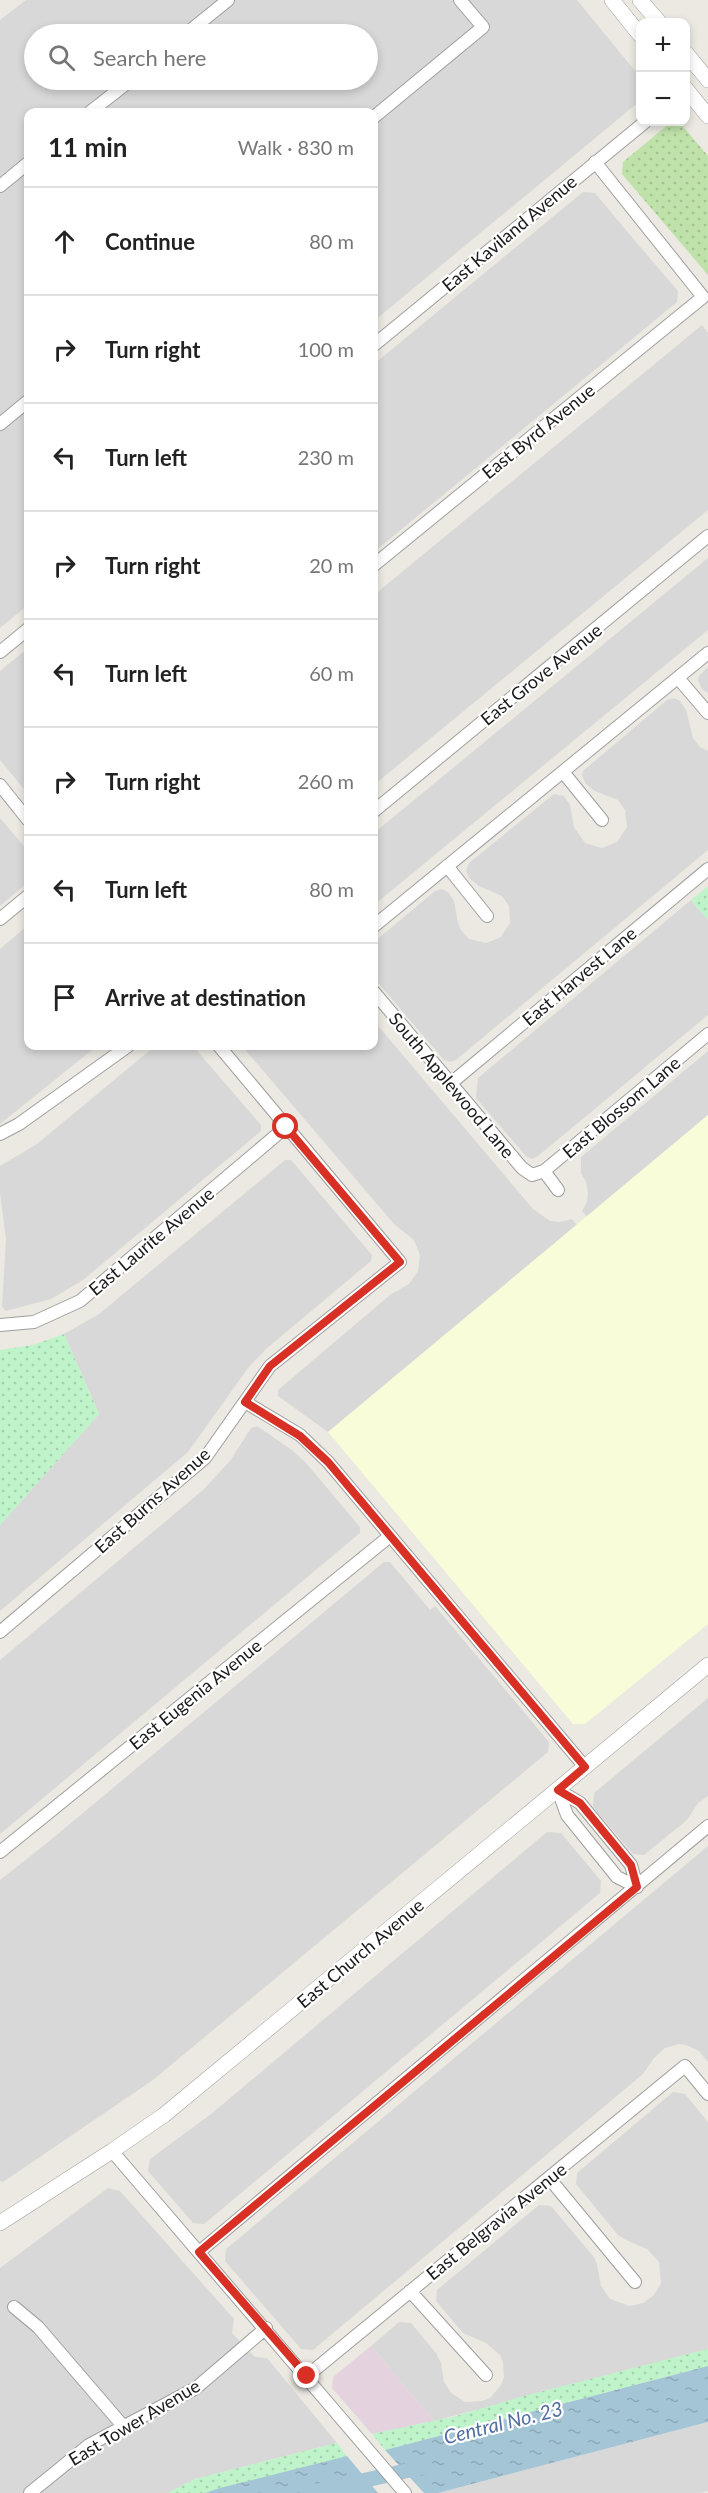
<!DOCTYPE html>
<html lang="en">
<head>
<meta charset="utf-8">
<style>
	body { margin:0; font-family:Lato,sans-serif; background:#f6f6f6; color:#222 }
	.controls { position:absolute; right:18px; top:18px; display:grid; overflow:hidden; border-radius:12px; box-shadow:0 3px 9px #0003 }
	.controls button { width:54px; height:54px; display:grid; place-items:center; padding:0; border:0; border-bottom:2px solid #e0e0e0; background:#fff; color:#222; font:30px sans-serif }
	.stop { position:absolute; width:18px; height:18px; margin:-14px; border:4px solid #d93025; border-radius:50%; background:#fff }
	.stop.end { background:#d93025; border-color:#fff; box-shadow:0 2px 6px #0008 }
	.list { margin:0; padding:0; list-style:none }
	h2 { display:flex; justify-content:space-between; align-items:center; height:78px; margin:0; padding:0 24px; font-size:26px }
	h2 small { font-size:20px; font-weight:400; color:#767676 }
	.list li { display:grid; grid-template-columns:39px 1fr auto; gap:18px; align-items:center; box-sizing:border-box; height:108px; padding:0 24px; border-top:2px solid #e0e0e0 }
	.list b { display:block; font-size:22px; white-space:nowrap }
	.list em { font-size:20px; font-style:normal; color:#767676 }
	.icon { flex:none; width:33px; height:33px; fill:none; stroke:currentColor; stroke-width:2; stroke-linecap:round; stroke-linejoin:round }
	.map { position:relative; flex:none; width:708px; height:2493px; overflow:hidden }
	.search { position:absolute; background:#fff; box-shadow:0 3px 9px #0003; left:24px; top:24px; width:354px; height:66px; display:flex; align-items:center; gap:15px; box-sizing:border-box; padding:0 21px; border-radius:33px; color:#767676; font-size:22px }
	.panel { position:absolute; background:#fff; box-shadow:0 3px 9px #0003; left:24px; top:108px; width:354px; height:942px; border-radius:12px }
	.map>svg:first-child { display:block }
	.residential { fill:#d9d8d8; fill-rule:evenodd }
	.industrial { fill:#e4d3df }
	.education { fill:#f8fcd9 }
	.grass { fill:url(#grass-dots) }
	.park { fill:url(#park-dots) }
	.water { fill:url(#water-ripples) }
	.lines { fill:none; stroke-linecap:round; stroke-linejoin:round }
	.canal { stroke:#a4c5d6; stroke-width:15 }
	.minor-casing { stroke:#9f9f9f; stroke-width:14 }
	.tertiary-casing { stroke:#9f9f9f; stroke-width:16 }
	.minor { stroke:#fff; stroke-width:12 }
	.tertiary { stroke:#fff; stroke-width:15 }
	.route { stroke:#d93025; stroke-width:8 }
	.labels { text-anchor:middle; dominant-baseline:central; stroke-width:4.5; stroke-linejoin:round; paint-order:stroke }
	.street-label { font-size:18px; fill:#1b1b1b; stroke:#fff }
	.water-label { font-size:20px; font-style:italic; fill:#506fa1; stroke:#fff }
</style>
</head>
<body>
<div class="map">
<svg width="708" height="2493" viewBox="0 0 708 2493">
	<defs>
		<pattern id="grass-dots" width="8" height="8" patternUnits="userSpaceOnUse" patternTransform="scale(1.5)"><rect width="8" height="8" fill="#bfe2aa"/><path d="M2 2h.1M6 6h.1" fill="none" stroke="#a4c192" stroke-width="1.8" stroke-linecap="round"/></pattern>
		<pattern id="park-dots" width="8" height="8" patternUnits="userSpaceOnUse" patternTransform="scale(1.5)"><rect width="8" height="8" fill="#bff4ca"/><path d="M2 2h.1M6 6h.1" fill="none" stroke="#a4d1ad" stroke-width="1.8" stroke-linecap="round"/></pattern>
		<pattern id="water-ripples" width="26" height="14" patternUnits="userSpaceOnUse" patternTransform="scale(1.5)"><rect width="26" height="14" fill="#a4c5d6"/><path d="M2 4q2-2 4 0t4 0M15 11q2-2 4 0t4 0" fill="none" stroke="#8da9b7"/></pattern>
	</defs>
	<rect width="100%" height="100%" fill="#ebe9e1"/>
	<path class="residential" d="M26,0H577L640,77V101L374,321V112H28V605L0,628V20ZM34,34H368V80H34Z
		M583,192L595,193L636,242L678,291L677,302L374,552V364Z
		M702,325L708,333V510L374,785V595Z
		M708,558V630L374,905V833Z
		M28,648V794L0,760V671Z
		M708,667V693L702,689L698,680L699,676Z
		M674,698L680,701L686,710L693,738L700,747L708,751V850L456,1060L450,1062L444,1060L374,978V942L435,891L442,889L448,892L454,901L458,923L461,930L469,939L486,943L501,937L510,923L509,906L502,896L479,886L470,879L466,871L469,863L554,794L564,796L570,805L574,827L585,843L602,848L617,842L627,827L625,810L618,800L595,791L586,784L582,776L583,771L667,700Z
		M0,818L28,851V882L0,906Z
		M691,900L708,920V1015L538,1156L532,1159L526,1156L476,1098L478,1078Z
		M28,925V1046H97L0,1124V949Z
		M374,1021L533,1209L550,1221L561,1222L572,1219L577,1225L328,1432L278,1396V1390L390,1295L409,1284L418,1271L420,1255L414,1240L394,1224L242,1046H374Z
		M155,1046H193L261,1125V1131L83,1280L51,1299L6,1311L2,1307L6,1239L0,1193V1166L37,1144Z
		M708,1051V1115L587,1217L582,1211L587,1202L588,1192L586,1182L581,1173V1157Z
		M285,1160H291L372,1255L371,1261L266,1349L248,1368L188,1452L0,1611V1525L99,1414L64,1334L99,1314Z
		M257,1426L292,1450L306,1463L360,1527V1533L0,1834V1660L203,1490L230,1461L251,1428Z
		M384,1562H390L430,1610L435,1606L549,1742L548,1752L153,2080L3,2182L0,2181V1880L47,1843Z
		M708,1698V1796L698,1803L687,1820L644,1855L633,1854L593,1807L594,1793Z
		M547,1832L561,1833L601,1881L600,1893L204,2224L193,2223L148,2171L150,2159L211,2114Z
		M708,1846V2062L699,2051L686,2045L679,2044L665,2048L654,2058L643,2074L313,2350L301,2349L225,2261L226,2249Z
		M673,2092L685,2094L708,2122V2349L434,2421L371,2346L399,2322L411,2323L436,2353L441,2363L444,2382L451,2393L465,2402L482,2401L490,2398L501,2385L504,2377L503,2362L500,2355L486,2343L463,2333L436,2301L437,2290L539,2205L551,2206L593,2256L597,2264L601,2286L610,2299L630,2306L643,2303L654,2295L661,2283L659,2262L647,2249L626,2240L618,2235L576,2184L577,2173Z
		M108,2188L120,2191L234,2319L232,2333L255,2357L267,2358L337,2443L195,2479L168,2493H0V2268Z
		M708,2422V2491L700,2493H438Z"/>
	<path class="industrial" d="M371,2346L434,2421L372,2434L332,2388L333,2377Z"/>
	<path class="education" d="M708,1115V1624L585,1724H573L328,1432Z"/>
	<path class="grass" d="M670,123L681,124L708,156V275L622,174L623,162Z"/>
	<path class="park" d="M708,886V920L691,900Z
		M64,1334L99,1414L0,1525V1350L33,1345Z
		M708,2349V2366L385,2450L372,2434L456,2416L524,2396Z
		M337,2443L347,2456L205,2493H168L195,2479Z"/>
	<path class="water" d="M708,2366V2422L438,2493H424L385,2450Z
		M347,2456L378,2493H205L220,2488Z"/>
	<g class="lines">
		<path class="canal" d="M309,2493L423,2467"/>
		<defs>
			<path id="minor" d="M186,34L228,0
				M90,112L131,80
				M374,117L483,27L460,0
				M0,186L28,163
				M374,345L645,122
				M0,424L28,401
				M374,565L703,297L595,162
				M0,652L28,629
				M678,678L708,713
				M563,772L602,820
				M0,785L28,820
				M374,811L708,536
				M447,866L487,916
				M0,919L28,896
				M374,926L708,653
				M374,992L522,1168L532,1175L544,1171L708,1034
				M450,1084L708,869
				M0,1134L19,1124L128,1046
				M544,1171L558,1190
				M0,1325L34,1322L80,1301L286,1127
				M245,1402L300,1435L328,1462L585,1767
				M0,1632L205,1458L270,1366L400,1262L219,1046
				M558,1790L567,1815L617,1877L637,1887
				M558,1790L580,1803L631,1865L637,1887
				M0,1852L390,1536
				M112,2151L405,2493
				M549,2178L635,2282
				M199,2252L708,1826
				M410,2291L486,2375
				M14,2307L38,2327L123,2426
				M307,2376L685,2066L708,2094
				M30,2493L89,2445L196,2388L266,2328"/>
			<path id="tertiary" d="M612,0L640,35
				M640,0L659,22
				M686,53L708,80
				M686,89L708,116
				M0,2223L112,2151L164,2115L708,1665"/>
		</defs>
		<use href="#minor" class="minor-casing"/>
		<use href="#tertiary" class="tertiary-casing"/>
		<use href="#minor" class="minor"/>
		<use href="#tertiary" class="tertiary"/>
	</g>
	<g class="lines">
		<path class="route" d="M286,1127L400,1262L270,1366L245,1402L300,1436L328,1462L585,1767L558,1790L580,1803L631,1865L637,1887L199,2252L307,2376"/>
	</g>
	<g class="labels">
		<g class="street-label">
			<text transform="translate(509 233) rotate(-40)">East Kaviland Avenue</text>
			<text transform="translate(538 431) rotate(-39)">East Byrd Avenue</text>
			<text transform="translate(541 674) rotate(-39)">East Grove Avenue</text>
			<text transform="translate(579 976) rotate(-40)">East Harvest Lane</text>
			<text transform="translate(452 1085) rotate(50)">South Applewood Lane</text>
			<text transform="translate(621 1107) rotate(-40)">East Blossom Lane</text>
			<text transform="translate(151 1241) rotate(-40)">East Laurite Avenue</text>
			<text transform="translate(152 1500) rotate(-42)">East Burns Avenue</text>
			<text transform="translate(195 1694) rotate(-39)">East Eugenia Avenue</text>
			<text transform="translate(360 1953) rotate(-40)">East Church Avenue</text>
			<text transform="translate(496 2221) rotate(-39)">East Belgravia Avenue</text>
			<text transform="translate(134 2422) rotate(-31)">East Tower Avenue</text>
		</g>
		<g class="water-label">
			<text transform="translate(503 2422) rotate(-14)">Central No. 23</text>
		</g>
	</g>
</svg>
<div class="controls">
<button>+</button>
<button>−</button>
</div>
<div class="stop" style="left:286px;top:1127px"></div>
<div class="stop end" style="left:307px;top:2376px"></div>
<div class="search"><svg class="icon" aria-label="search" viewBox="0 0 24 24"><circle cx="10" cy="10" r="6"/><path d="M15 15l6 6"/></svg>Search here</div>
<section class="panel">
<h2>11 min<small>Walk · 830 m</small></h2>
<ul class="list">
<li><svg class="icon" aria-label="ahead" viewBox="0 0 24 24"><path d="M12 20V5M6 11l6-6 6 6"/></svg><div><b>Continue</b></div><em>80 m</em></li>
<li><svg class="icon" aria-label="right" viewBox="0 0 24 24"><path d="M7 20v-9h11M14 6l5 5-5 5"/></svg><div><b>Turn right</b></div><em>100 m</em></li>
<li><svg class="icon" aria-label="left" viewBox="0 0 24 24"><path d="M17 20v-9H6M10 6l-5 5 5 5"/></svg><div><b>Turn left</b></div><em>230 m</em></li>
<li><svg class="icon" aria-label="right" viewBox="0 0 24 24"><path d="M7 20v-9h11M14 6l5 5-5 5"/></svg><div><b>Turn right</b></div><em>20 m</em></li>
<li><svg class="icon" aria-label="left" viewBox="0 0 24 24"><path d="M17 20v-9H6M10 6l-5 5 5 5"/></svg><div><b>Turn left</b></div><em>60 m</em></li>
<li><svg class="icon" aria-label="right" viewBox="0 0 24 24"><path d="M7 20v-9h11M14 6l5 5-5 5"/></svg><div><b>Turn right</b></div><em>260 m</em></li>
<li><svg class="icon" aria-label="left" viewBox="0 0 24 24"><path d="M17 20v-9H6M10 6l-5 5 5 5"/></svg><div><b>Turn left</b></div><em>80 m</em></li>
<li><svg class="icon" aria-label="arrive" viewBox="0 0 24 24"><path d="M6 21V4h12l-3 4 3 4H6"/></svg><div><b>Arrive at destination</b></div></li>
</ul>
</section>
</div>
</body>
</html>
